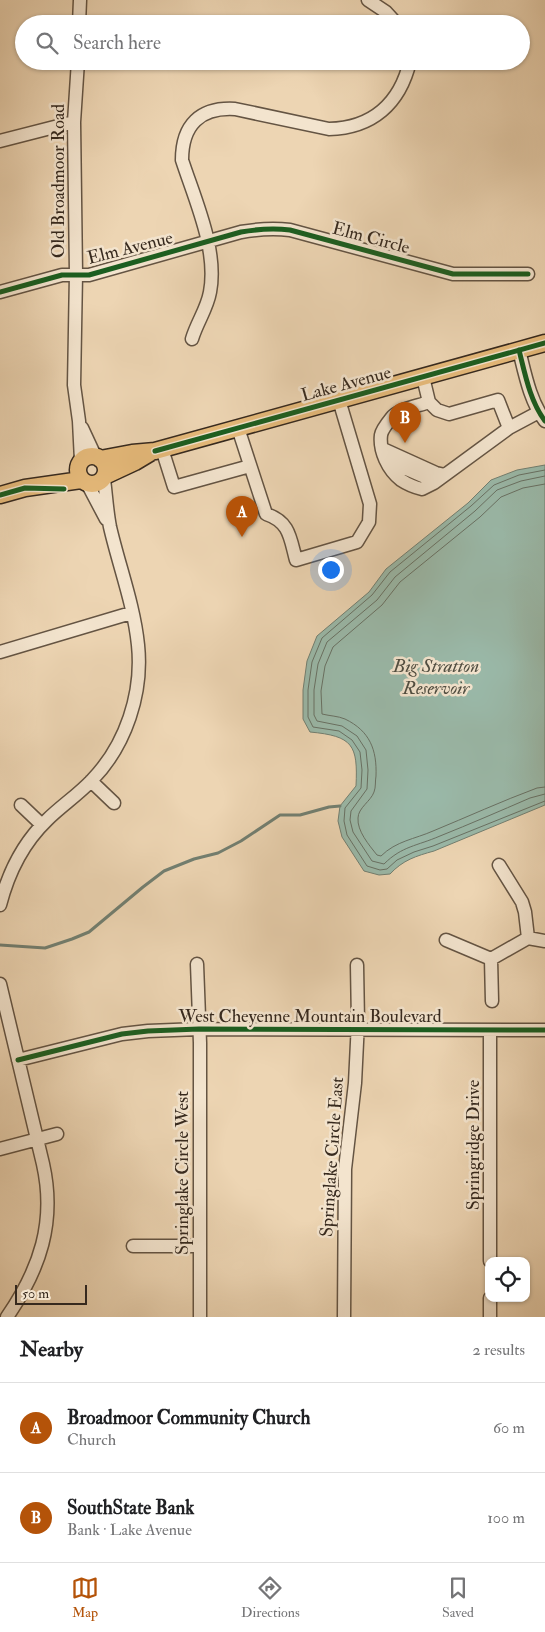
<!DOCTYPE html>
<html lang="en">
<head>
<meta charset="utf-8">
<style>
	body { margin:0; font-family:"IM FELL Double Pica",serif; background:#f6f6f6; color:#202124 }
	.controls { position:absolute; right:15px; bottom:15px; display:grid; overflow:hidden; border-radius:10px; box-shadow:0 1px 4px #0004 }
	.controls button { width:45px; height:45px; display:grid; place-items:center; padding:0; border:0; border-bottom:1px solid #e0e0e0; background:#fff; color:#202124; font:25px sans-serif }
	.scale { position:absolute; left:15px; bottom:12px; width:72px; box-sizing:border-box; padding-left:5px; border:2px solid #36291e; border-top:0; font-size:14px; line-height:18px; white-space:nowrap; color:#36291e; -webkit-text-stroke:4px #f3e4ce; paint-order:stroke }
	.you { position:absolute; left:330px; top:569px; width:18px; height:18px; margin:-12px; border:4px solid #fff; border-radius:50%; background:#1a73e8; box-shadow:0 0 0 8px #1a73e833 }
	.badge { display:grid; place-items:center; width:32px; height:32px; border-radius:50%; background:#b45309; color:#fff; font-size:16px; font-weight:700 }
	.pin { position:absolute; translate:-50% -41px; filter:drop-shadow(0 1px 2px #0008) }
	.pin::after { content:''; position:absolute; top:26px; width:18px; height:15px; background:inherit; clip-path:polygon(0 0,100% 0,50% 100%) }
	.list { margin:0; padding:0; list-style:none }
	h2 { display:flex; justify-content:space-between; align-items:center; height:65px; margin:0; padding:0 20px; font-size:21px }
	h2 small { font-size:16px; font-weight:400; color:#757577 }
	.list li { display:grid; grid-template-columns:32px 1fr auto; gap:15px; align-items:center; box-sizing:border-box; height:90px; padding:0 20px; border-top:1px solid #e0e0e0 }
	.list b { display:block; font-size:19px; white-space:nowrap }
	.list p { margin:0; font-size:16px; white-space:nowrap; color:#757577 }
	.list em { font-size:16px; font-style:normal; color:#757577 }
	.icon { flex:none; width:28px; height:28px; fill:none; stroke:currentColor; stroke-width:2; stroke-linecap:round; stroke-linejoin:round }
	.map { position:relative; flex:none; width:545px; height:1317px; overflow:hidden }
	.search { position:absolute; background:#fff; box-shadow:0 1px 4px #0004; left:15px; right:15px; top:15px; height:55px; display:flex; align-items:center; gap:12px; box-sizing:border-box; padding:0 18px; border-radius:28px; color:#757577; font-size:19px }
	.sheet { height:245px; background:#fff }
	nav { display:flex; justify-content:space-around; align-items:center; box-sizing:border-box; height:70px; border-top:1px solid #e0e0e0; background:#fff; font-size:14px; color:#757577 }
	nav a { display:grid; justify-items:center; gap:2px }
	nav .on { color:#b45309 }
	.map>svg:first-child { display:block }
	.water { fill:#9ab9a9; stroke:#727f71 }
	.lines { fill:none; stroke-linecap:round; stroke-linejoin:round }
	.shore { stroke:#687164; stroke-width:1 }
	.stream { stroke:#727f71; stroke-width:3 }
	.minor-casing { stroke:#645443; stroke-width:15 }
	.major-casing { stroke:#36291e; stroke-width:19 }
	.minor { stroke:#f3e4ce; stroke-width:12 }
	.major { stroke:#e6ba7a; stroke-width:16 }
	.cycleway-casing { stroke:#f3e4ce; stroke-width:8 }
	.cycleway { stroke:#1b5e20; stroke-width:5 }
	.labels { text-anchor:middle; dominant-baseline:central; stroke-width:5; stroke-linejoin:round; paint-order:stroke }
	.street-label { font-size:18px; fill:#36291e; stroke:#f3e4ce }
	.water-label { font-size:19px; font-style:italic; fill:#4f4d41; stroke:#f3e4ce }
</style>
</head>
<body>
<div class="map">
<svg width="545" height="1317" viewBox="0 0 545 1317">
	<rect width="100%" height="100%" fill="#edd5b3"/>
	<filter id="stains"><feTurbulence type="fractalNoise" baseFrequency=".004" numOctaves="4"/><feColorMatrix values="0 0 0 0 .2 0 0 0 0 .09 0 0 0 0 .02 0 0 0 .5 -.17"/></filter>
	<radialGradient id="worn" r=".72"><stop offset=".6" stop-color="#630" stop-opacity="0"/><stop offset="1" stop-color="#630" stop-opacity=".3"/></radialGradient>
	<path class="water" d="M545,465V805L434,851C416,856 403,860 390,874L379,875L364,871L342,837L338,821L340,806L356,786C358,745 353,736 310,732L303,719V690L307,661L317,636L369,592L386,569L468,503L491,480L517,470Z"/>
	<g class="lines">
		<path class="shore" d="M545,470L519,475L494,485L471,506L390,572L372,595L322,638L312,662L308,690V717L313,727L339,731L352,740L360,752L362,770L361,788L345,808L344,821L347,835L367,866L380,870L387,869L397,860L414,852L433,846L545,801
			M545,476L521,481L497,490L475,511L395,577L377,600L327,642L318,664L314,690V715L317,721L342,726L357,736L366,750L368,770L367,789L351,811L350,820L353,832L372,861L384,864C402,846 417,846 440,836C470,824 500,811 530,798L545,794
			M545,484L523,488L501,497L480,517L400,582L382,605L333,647L325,666L321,691L322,714C330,716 338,716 345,719C370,731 377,750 376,776C375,781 376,787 374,792C371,801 358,808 358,818C357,831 369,845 377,855L381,856C396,841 415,839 433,831C467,817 502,801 537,788L545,787"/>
		<path class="stream" d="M0,945L45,948L72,939L89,932L143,887L164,871L194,859L218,853L241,841L280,815H300L329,807L340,806"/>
		<defs>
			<path id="minor" d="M368,0L386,12L397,24
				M79,24L80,0
				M78,61L74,122L76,274L74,385L79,421L81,461
				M0,141L74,122
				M0,292L62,275H89L241,232C258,229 273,228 290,230L453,274H528
				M192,339C197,322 207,309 210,292C218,250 195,200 182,160C182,125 200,107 235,109L329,129C372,128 400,104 410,61
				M519,350C525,374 530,401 545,421
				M423,377L429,402L437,410L449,414L498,400L509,428
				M429,402C418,406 402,408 393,416C389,421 382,429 381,435C379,451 388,470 401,480C407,484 414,487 422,489L434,483L509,428L539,412
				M82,428L95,456
				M238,428L266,514C290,522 290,538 296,560L357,542L369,522L370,504L339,400
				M162,449L174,487L250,466
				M383,449L436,473L445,475
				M386,460L427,478
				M87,483L106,519
				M0,652L131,613
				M91,781L114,803
				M21,805L42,825
				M499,865L522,902L525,912L528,938
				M0,905C8,874 23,843 47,820C61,806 78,795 92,780C126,745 143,693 138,645C134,605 119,566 110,527C107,512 106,495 104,479
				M446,940L491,959
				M197,964L200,1043V1317
				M0,984L43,1164C56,1222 40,1269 7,1317
				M492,1001L491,959L528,938L545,941
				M18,1060L122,1034L148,1031L199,1029L545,1030
				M0,1149L57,1134
				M133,1246H199
				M490,1261V1030
				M490,1298V1317
				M344,1317L345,1169L355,1083L358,1022L357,965"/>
			<path id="major" d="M78 470a14 14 0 1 1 28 0a14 14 0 1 1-28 0Z
				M100,459L132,453L155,451L545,343
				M105,476L135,462L150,453
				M0,495L25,488L81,480"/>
		</defs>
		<use href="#minor" class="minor-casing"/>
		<use href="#major" class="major-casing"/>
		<use href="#minor" class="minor"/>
		<use href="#major" class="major"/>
		<defs>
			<path id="cycleway" d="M0,292L62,275H89L241,232C258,229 273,228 290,230L453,274H528
				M519,350C525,374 530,401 545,421
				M155,451L545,343
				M0,495L25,488L64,489
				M18,1060L122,1034L148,1031L199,1029L545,1030"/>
		</defs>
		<use href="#cycleway" class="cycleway-casing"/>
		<use href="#cycleway" class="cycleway"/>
	</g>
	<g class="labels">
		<g class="street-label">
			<text transform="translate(58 181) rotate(-90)">Old Broadmoor Road</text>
			<text transform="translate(371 238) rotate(15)">Elm Circle</text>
			<text transform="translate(130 248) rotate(-14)">Elm Avenue</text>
			<text transform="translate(346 384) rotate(-15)">Lake Avenue</text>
			<text x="310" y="1016">West Cheyenne Mountain Boulevard</text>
			<text transform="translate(473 1145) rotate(-90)">Springridge Drive</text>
			<text transform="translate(332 1157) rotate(-86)">Springlake Circle East</text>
			<text transform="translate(182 1173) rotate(-90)">Springlake Circle West</text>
		</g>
		<g class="water-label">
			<text x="436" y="666">Big Stratton<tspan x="436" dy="22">Reservoir</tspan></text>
		</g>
	</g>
	<rect width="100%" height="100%" filter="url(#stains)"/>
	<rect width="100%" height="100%" fill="url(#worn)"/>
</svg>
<div class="controls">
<button><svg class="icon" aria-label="locate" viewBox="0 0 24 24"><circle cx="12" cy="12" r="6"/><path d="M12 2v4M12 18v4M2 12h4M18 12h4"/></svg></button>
</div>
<div class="scale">50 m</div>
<div class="you"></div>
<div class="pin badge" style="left:242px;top:537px">A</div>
<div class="pin badge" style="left:405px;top:443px">B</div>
<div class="search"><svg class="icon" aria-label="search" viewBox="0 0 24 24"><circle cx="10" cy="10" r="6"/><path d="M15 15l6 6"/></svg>Search here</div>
</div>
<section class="sheet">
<h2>Nearby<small>2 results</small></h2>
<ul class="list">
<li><span class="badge">A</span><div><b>Broadmoor Community Church</b><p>Church</p></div><em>60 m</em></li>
<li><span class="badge">B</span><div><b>SouthState Bank</b><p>Bank · Lake Avenue</p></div><em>100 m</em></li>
</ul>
</section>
<nav>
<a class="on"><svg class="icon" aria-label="map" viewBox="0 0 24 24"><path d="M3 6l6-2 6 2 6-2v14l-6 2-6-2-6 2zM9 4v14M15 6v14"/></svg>Map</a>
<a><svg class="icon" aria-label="directions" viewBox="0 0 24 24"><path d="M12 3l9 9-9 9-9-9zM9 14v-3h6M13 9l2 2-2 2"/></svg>Directions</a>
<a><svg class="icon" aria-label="saved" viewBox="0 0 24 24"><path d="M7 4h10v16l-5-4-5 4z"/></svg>Saved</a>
</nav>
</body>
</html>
